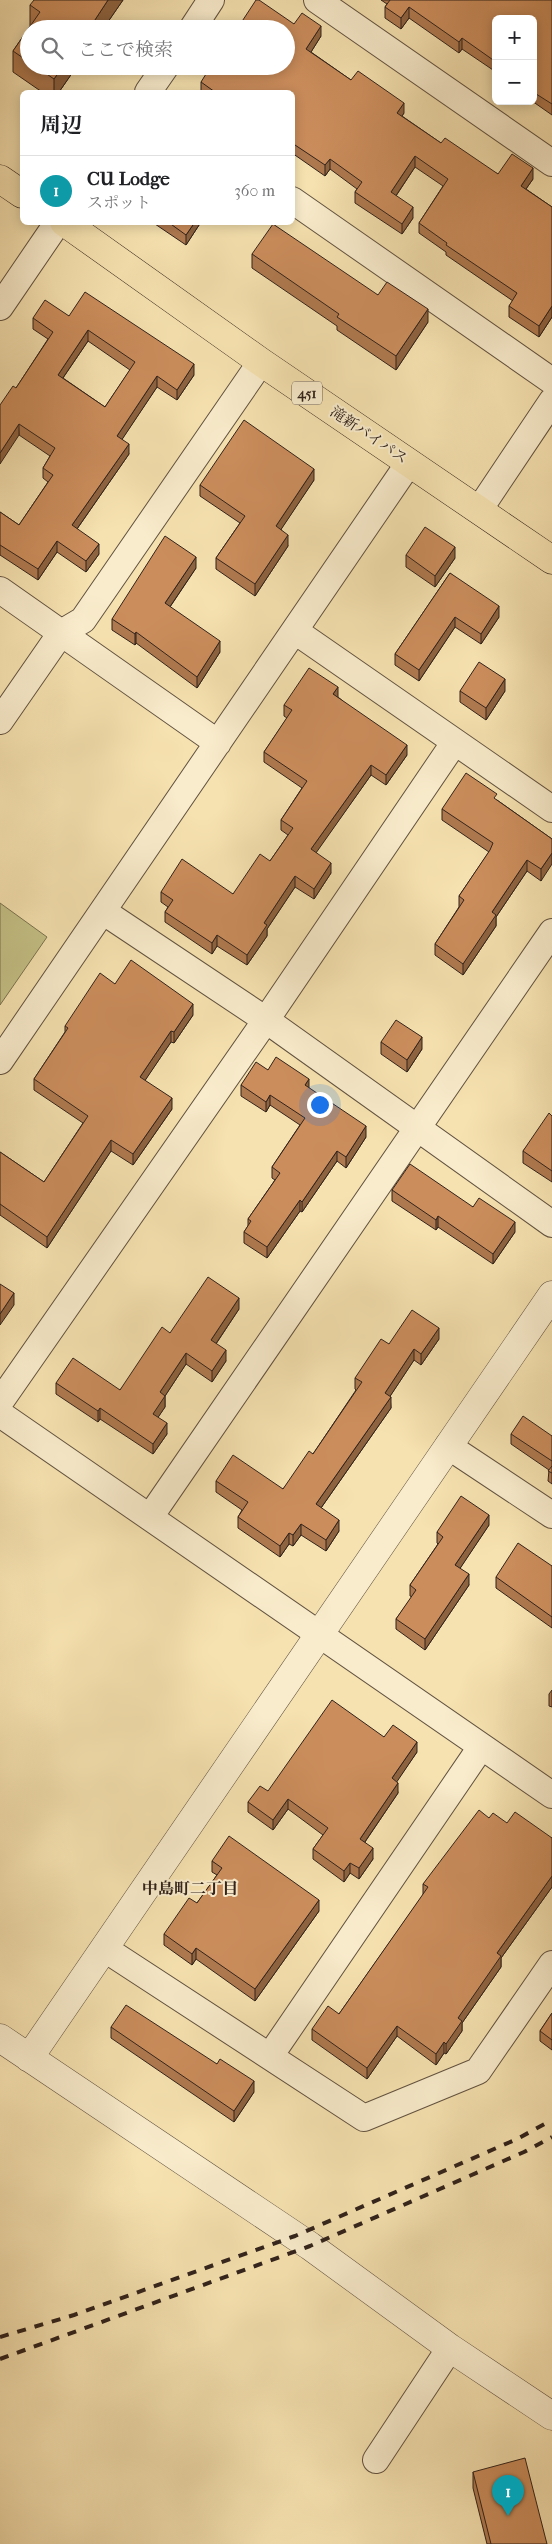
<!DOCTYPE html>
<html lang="ja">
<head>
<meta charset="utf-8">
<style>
	body { margin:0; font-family:"IM FELL French Canon","Noto Serif JP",serif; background:#f6f6f6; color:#202124 }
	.controls { position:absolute; right:15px; top:15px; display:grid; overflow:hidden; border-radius:8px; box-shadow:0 2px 12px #0003 }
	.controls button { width:45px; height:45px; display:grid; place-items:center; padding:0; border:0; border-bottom:1px solid #e0e0e0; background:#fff; color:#202124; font:25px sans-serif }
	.you { position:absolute; left:319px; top:1104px; width:18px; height:18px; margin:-12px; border:4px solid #fff; border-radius:50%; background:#1a73e8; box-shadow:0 0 0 8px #1a73e833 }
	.badge { display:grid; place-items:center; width:32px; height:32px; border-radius:50%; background:#8f2418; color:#fff; font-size:16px; font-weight:700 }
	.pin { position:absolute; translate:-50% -41px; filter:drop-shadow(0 1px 2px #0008) }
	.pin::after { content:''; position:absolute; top:26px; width:18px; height:15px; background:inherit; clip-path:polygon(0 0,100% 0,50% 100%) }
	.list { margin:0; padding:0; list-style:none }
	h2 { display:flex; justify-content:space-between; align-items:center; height:65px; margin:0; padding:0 20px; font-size:21px }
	h2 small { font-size:16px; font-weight:400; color:#757577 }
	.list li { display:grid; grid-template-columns:32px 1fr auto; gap:15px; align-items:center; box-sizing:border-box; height:70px; padding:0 20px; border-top:1px solid #e0e0e0 }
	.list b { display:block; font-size:19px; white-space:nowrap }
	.list p { margin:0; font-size:16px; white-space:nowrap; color:#757577 }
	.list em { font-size:16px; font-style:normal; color:#757577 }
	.icon { flex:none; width:28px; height:28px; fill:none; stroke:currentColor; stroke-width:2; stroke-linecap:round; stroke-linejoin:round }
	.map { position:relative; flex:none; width:552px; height:2544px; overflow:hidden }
	.search { position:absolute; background:#fff; box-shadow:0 2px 12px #0003; left:20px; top:20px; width:275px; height:55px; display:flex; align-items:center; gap:12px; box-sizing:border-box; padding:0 18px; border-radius:28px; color:#757577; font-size:19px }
	.panel { position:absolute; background:#fff; box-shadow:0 2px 12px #0003; left:20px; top:90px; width:275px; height:135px; border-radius:8px }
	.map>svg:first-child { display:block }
	.green { fill:#c4c186; stroke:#7a7250 }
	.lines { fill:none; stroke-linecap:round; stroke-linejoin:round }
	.minor-casing { stroke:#625240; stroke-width:28 }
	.tertiary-casing { stroke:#625240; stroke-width:29 }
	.trunk-casing { stroke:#31221b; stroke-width:29 }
	.minor { stroke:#f9eccc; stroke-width:26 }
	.tertiary { stroke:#f9eccc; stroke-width:28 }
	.trunk { stroke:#f6e2b0; stroke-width:28 }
	.rail { stroke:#31221b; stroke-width:4; stroke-dasharray:9 9; stroke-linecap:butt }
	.wall { fill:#af794f; stroke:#31221b; fill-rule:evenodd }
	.shaded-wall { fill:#8e6340; stroke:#31221b }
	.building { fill:#cb8d5c; stroke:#31221b; fill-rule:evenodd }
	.labels { text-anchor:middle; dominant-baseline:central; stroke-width:4; stroke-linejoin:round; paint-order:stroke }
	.shield { fill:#f9eccc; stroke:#6d5f50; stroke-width:1 }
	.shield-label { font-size:14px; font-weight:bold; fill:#31221b }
	.street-label { font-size:15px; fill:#31221b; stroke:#f9eccc }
	.neighbourhood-label { font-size:16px; font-weight:bold; fill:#31221b; stroke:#f9eccc }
</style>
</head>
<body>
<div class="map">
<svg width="552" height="2544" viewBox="0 0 552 2544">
	<rect width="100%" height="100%" fill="#f6e2b0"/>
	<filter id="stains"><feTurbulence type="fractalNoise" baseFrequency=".004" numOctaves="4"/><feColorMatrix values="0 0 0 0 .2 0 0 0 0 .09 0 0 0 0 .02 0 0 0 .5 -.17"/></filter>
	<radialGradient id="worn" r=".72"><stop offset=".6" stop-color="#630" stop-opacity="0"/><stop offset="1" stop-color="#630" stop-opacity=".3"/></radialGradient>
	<path class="green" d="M0,903L47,937L0,1005Z"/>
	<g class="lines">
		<defs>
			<path id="minor" d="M317,0L552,163
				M192,29L211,0
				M148,92L166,66
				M292,200L552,381
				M0,307L58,222
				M479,510L552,401
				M0,590L218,743
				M295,631L552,809
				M0,721L61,633L83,620L261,362
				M104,912L266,1020L552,1224
				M0,1061L409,463
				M0,1402L266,1020L454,743
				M0,1414L552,1795
				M448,1446L552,1515
				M150,1517L552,932
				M105,1949L364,2118L478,2071L552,1964
				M270,2056L481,1747
				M376,2460L450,2348"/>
			<path id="tertiary" d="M0,2038L310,2246L450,2348L552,2416
				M29,2058L552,1295"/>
			<path id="trunk" d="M0,179L22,194
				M64,222L261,362L552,560"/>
		</defs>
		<use href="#minor" class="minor-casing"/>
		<use href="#tertiary" class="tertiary-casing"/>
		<use href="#trunk" class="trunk-casing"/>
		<use href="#minor" class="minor"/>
		<use href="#tertiary" class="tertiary"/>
		<use href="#trunk" class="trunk"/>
		<path class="rail" d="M0,2337L74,2315L295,2236L517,2139L552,2120
			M0,2359L310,2246L524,2152L552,2137"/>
	</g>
	<path class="wall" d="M123,0L103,29H29V66H77L59,92H42L13,72V51L30,26V5Z
		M381,0H552V115L532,101H533V19H496V72L462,49L459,53L409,18L401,29L385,18V7L387,4Z
		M294,24L321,36L311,52L351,80L404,113L402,116L441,143L498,174L533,179L526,189L552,207V317L539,337L509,317V306L513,301L446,255V252L419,233V223L443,186L415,167L396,196L413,218L402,234L355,203V192L357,189L330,169L325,176L292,153V92H201V82Z
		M155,222H201L186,245L155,224Z
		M252,254L378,295L428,322L396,370L337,330V326L252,268Z
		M69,316L194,375L177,400L157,387L122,439L129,454L77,529L99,554L86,572L57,552L38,580L0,555V512L19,525L48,482L43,478V468L50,456L19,435L16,388L48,339L33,329V318ZM88,341L130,370L105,407L63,378Z
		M314,480L281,529L288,546L255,596L216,569V558L240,523L200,496V485Z
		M406,555L455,558L435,587L406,567Z
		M196,568L170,607L220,652L197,688L136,643L135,645L112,630V619Z
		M450,573L499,617L481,644L455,627L419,681L395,665V654Z
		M460,691H505L486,720L460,702Z
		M338,697L407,755L386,785L371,775L316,852L331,873L314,899L295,887L267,929V936L247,965L217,946L212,954L165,922V912L168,907L161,902V892L233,894L270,861L288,835L281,830V820L302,788L264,762V752L287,718L284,716V705Z
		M497,800L552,839L541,881L527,871L496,917V926L463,975L435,955V944L459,907V896L489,852L442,820V809Z
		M115,984L193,1015L174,1043L171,1042L145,1080L172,1109L133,1165L111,1151L47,1248L0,1215V1152L44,1182L83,1123L34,1090V1079L65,1032V1026Z
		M381,1042L422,1049L407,1072L381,1054Z
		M268,1070L309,1088L366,1137L346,1168L337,1161L302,1212L300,1211L267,1258L244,1243V1232L248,1226V1219L275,1180L272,1178V1167L300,1125L270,1105L266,1112L241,1096V1085Z
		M552,1116V1182L523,1163V1151Z
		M392,1190L473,1207L515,1232L493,1264L438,1227L436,1230L392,1201Z
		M239,1309L216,1344L226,1361L212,1382L186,1364L165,1396V1407L158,1417L167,1434L153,1454L100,1419L98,1422L56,1394V1383L120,1390L170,1333Z
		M439,1339L421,1365L414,1360L390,1396L391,1408L321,1508L339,1531L326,1551L301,1535L293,1546L289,1544L280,1557L238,1528V1517L242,1510L216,1492V1481L283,1489L313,1454L356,1390L355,1389V1378L389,1344Z
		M511,1434L552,1436V1484L548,1481L549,1470L511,1444Z
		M489,1525L460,1568L469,1585L425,1650L396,1629V1619L412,1597L410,1596V1585L438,1544L437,1543V1532Z
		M552,1566V1628L496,1588V1577Z
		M552,1690V1707L549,1706V1694Z
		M384,1737L417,1752L396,1782L398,1793L365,1842L373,1859L359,1879L350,1873L344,1882L313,1859V1849L323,1835L288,1809L273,1830L248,1812V1802L268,1791Z
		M489,1818L552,1838V1887L501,1958V1967L462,2023V2031L446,2054L444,2053L436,2065L397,2036L367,2079L312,2040V2029L339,2014L423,1895V1884Z
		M212,1861L319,1911L255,2001L196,1959L192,1965L164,1945V1934L197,1903L217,1875L212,1872Z
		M552,2013V2050L540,2041V2031Z
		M111,2027L217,2064L254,2092L234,2122L111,2038Z
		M473,2472L547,2544H487L473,2488Z"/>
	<path class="shaded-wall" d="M108,0H123L103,29H89Z
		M409,7V18L401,29V18Z
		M321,26V36L306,60V49Z
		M462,38V49L459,53V42Z
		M63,66H77L59,92H54V79Z
		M404,103V113L397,123V113Z
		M415,156V167L391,203V192Z
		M330,159V169L325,176V165Z
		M533,168V179L521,196V186Z
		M413,207V218L402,234V224Z
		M195,222H201L186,245V235Z
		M552,306V317L539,337V326Z
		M428,309V322L396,370V356Z
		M88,330V341L58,385V375Z
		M194,364V375L177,400V390Z
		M157,376V387L117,447V436Z
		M19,424V435L0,464V453Z
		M129,444V454L72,536V525Z
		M314,469V480L276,537V526Z
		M288,535V546L255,596V584Z
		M57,541V552L38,580V569Z
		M99,544V554L86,572V561Z
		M455,547V558L435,587V576Z
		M196,557V568L165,614V603Z
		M499,606V617L481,644V634Z
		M455,617V627L419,681V670Z
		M136,632V643L135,645V634Z
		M220,641V652L197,688V677Z
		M505,679V691L486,720V708Z
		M338,687V698L333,694Z
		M407,745V755L386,785V775Z
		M371,765V775L311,860V849Z
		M552,853V864L541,881V869Z
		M527,860V871L496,917V926L463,975V964L492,912Z
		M331,863V873L314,899V889Z
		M295,876V887L267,929V936L247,965V955L264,923Z
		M217,935V946L212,954V943Z
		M193,1004V1015L174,1043V1032Z
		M171,1031V1042L140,1088V1077Z
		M422,1037V1049L407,1072V1060Z
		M309,1079V1090L305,1085Z
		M270,1095V1105L266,1112V1102Z
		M172,1098V1109L133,1165V1154Z
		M366,1126V1137L346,1168V1157Z
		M111,1140V1151L47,1248V1237Z
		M337,1151V1161L302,1212V1202Z
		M300,1200V1211L267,1258V1247Z
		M438,1216V1227L436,1230V1220Z
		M515,1222V1232L493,1264V1254Z
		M14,1293V1305L0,1325V1314Z
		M239,1298V1309L211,1351V1340Z
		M439,1328V1339L421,1365V1354Z
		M414,1349V1360L385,1404V1393Z
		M226,1350V1361L212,1382V1371Z
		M186,1353V1364L165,1396V1407L153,1425V1414L160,1392Z
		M391,1397V1408L316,1515V1504Z
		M100,1408V1419L98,1422V1411Z
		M167,1423V1434L153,1454V1444Z
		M489,1515V1525L455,1576V1565Z
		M339,1520V1531L326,1551V1540Z
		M301,1524V1535L293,1546V1535Z
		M289,1533V1544L280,1557V1546Z
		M469,1574V1585L425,1650V1639Z
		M417,1742V1752L392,1789V1778Z
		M398,1783V1793L360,1849V1839Z
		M288,1799V1809L273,1830V1820Z
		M373,1848V1859L359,1879V1868Z
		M350,1863V1873L344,1882V1871Z
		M552,1876V1887L501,1958V1967L462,2023V2031L446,2054V2044L458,2018L497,1953Z
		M319,1900V1911L255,2001V1989Z
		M196,1948V1959L192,1965V1954Z
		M397,2026V2036L367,2079V2068Z
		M444,2042V2053L436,2065V2054Z
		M254,2081V2092L234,2122V2111Z"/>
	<path class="building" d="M34,0H108L89,29H29V62L13,51L40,12L30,5Z
		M256,0H259L294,24L302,13L321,26L306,49L351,80L358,71L404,103L397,113L441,143L445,138L498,174L512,154L533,168L521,186L552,207V306L539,326L509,306L517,293L446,245L447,243L419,223L448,179L415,156L391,192L413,207L402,224L355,192L362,182L330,159L325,165L292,143V92H215L201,82L211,66H286V29H237Z
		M390,0H552V104L533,92V19H496V62L462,38L459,42L409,7L401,18L385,7Z
		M35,66H63L54,79Z
		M168,222H195L186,235Z
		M273,224L378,295L387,282L428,309L396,356L337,317L339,314L252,254Z
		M85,292L194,364L177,390L157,376L117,436L129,444L72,525L99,544L86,561L57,541L38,569L0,545V512L19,525L53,475L43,468L55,448L19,424L0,453V405L13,386L16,388L53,332L33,318L45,300L69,316ZM88,330L135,362L105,407L58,375Z
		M244,420L314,469L276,526L288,535L255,584L216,558L245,516L200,485Z
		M425,527L455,547L435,576L406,555Z
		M165,536L196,557L165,603L220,641L197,677L136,632L135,634L112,619Z
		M450,573L499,606L481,634L455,617L419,670L395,654Z
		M479,662L505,679L486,708L460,691Z
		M309,668L338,687L333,694L407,745L386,775L371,765L311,849L331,863L314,889L295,876L264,923L267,925L247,955L217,935L212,943L165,912L173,900L161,892L182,859L233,894L260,854L270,861L293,828L281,820L307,781L264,752L292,710L284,705Z
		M466,773L497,794L494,798L552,839V853L541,869L527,860L492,912L496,915L463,964L435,944L464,900L459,896L490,850L493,843L442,809Z
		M131,960L193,1004L174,1032L171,1031L140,1077L172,1098L133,1154L111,1140L47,1237L0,1204V1152L44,1182L88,1116L34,1079L68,1028L65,1026L100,973L115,984Z
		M396,1020L422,1037L407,1060L381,1042Z
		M276,1057L309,1079L305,1085L366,1126L346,1157L337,1151L302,1202L300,1200L267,1247L244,1232L251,1221L248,1219L280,1173L272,1167L305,1118L270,1095L266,1102L241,1085L256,1062L268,1070Z
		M549,1113L552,1116V1171L523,1151Z
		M410,1164L473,1207L479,1198L515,1222L493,1254L438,1216L436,1220L392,1190Z
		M208,1277L239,1298L211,1340L226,1350L212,1371L186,1353L160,1392L165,1396L153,1414L167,1423L153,1444L100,1408L98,1411L56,1383L73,1358L120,1390L162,1327L170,1333Z
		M0,1284L14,1293L0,1314Z
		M412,1310L439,1328L421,1354L414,1349L385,1393L391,1397L316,1504L339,1520L326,1540L301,1524L293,1535L289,1533L280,1546L238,1517L248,1502L216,1481L233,1455L283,1489L309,1451L313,1454L362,1382L355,1378L381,1339L389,1344Z
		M523,1416L552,1436V1461L511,1434Z
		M552,1466V1473L548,1471Z
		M461,1496L489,1515L455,1565L469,1574L425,1639L396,1619L416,1590L410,1585L443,1537L437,1532Z
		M518,1543L552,1566V1617L496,1577Z
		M332,1700L384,1737L393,1725L417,1742L392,1778L398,1783L360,1839L373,1848L359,1868L350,1863L344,1871L313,1849L328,1828L288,1799L273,1820L248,1802L260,1786L268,1791Z
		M479,1810L489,1818L493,1813L507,1823L515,1812L552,1838V1876L497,1953L501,1956L458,2018L462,2021L446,2044L444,2042L436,2054L397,2026L367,2068L312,2029L328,2006L339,2014L428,1887L423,1884Z
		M229,1836L319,1900L255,1989L196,1948L192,1954L164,1934L189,1898L197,1903L222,1868L212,1861Z
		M126,2005L217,2064L220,2059L254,2081L234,2111L111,2027Z
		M552,2013V2040L540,2031Z
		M525,2458L547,2544H491L473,2472Z"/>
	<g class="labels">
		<rect class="shield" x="292" y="381.5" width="30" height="23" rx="4"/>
		<g class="shield-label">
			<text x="307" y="393">451</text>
		</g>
		<g class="street-label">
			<text transform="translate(369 435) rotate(34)">滝新バイパス</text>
		</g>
		<g class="neighbourhood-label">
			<text x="190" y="1888">中島町二丁目</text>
		</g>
	</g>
	<rect width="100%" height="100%" filter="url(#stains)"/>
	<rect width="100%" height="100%" fill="url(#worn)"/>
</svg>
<div class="controls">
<button>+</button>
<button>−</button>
</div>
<div class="you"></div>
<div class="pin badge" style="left:508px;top:2516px;background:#0f9aa8">1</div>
<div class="search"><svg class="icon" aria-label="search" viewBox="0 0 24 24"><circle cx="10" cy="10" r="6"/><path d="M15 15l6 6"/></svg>ここで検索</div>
<section class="panel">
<h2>周辺<small></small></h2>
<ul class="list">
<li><span class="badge" style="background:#0f9aa8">1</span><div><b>CU Lodge</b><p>スポット</p></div><em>360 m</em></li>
</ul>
</section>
</div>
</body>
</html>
